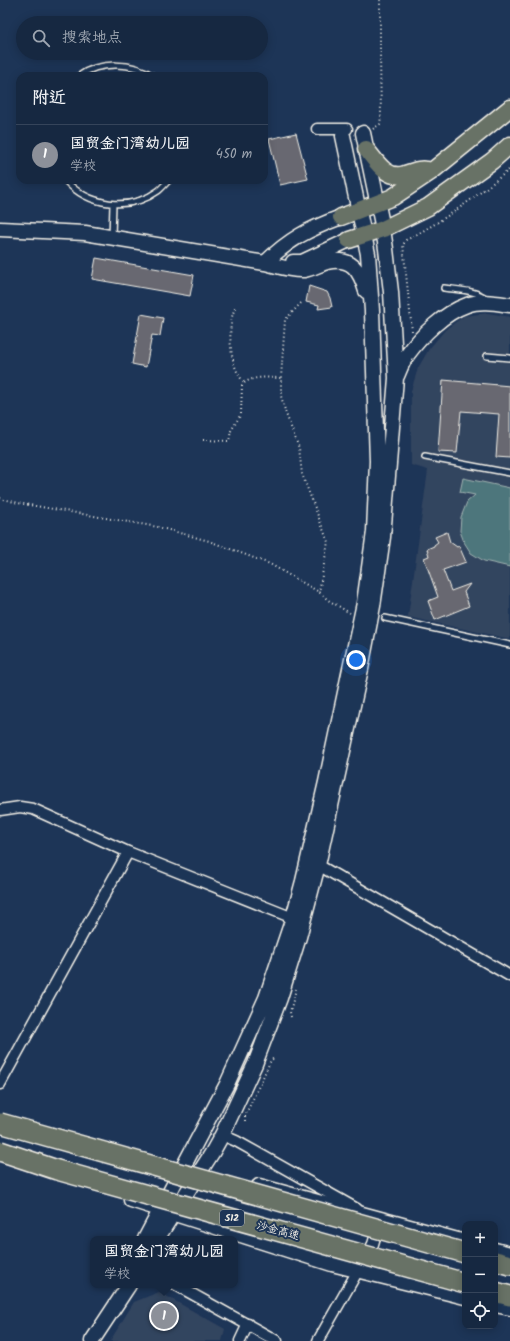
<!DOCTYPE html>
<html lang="zh">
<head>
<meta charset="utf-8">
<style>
	body { margin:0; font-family:Kalam,"LXGW WenKai TC",sans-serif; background:#1f3048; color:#f1f3f6 }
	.controls { position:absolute; right:12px; bottom:12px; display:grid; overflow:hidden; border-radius:8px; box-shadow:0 2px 10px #0003 }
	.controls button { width:36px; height:36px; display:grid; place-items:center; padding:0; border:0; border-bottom:1px solid #35445a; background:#162841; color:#f1f3f6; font:20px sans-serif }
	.you { position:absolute; left:356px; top:660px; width:14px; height:14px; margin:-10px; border:3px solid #fff; border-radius:50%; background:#1a73e8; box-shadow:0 0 0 6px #1a73e833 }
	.badge { display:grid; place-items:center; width:26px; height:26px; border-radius:50%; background:#8c9099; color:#fff; font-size:13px; font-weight:700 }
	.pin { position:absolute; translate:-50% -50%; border:2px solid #fff; box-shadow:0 1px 4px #0006 }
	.popup { position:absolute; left:90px; top:1236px; width:148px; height:52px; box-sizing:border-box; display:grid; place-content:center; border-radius:8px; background:#162841; filter:drop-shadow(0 1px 3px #0005); font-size:13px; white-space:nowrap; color:#9ea6b1 }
	.popup b { font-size:15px; color:#f1f3f6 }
	.popup::after { content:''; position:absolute; left:50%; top:100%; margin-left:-8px; border:8px solid transparent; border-top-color:#162841 }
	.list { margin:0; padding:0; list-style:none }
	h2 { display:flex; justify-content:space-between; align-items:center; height:52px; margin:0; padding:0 16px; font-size:17px }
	h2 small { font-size:13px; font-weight:400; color:#9ea6b1 }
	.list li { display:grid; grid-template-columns:26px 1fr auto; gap:12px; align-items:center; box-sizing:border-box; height:60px; padding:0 16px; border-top:1px solid #35445a }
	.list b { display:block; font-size:15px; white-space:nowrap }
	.list p { margin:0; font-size:13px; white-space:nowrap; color:#9ea6b1 }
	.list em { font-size:13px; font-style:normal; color:#9ea6b1 }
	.icon { flex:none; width:22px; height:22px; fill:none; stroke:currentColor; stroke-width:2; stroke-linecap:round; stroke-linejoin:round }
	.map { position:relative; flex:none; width:510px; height:1341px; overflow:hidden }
	.search { position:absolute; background:#162841; box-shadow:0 2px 10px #0003; left:16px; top:16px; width:252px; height:44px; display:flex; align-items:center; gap:10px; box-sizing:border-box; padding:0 14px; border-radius:22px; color:#9ea6b1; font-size:15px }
	.panel { position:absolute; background:#162841; box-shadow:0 2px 10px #0003; left:16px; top:72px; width:252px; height:112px; border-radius:12px }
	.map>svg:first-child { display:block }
	.built { fill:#33445f }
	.green { fill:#4e767b; stroke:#a1b4b2 }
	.building { fill:#676871; stroke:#f4f1e8 }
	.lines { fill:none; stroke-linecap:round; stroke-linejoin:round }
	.lane-casing { stroke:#f4f1e8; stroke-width:8 }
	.street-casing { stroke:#f4f1e8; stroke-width:13 }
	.secondary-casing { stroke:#f4f1e8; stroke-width:17 }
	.primary-casing { stroke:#f4f1e8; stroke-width:19 }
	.highway-casing { stroke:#f4f1e8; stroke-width:22 }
	.path { stroke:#f4f1e8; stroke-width:2; stroke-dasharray:1 3; stroke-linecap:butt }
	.lane { stroke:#1d3557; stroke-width:5 }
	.street { stroke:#1d3557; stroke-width:10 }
	.secondary { stroke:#1d3557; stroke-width:14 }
	.primary { stroke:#687266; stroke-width:16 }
	.highway { stroke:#687266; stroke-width:19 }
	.highway-bridge-casing { stroke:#f4f1e8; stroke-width:22; stroke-linecap:butt }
	.highway-bridge { stroke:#687266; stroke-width:19 }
	.labels { text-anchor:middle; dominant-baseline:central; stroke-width:4; stroke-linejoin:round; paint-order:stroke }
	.shield { fill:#1d3557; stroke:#b4b9bc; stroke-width:1 }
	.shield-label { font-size:10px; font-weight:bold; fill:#f4f1e8 }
	.street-label { font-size:11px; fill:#f4f1e8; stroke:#1d3557 }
</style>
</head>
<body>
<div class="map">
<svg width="510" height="1341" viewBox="0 0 510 1341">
	<rect width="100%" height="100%" fill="#1d3557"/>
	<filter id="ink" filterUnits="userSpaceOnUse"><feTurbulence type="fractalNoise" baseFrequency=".025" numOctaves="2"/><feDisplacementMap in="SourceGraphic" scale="8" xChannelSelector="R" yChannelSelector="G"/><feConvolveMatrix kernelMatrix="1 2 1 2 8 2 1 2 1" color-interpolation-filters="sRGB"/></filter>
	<g filter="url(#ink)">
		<path class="built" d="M488,313L510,317V639L408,617L428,470L411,465V391L418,368L429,349L445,330L464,316Z
			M159,1292L225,1329L222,1341H110L134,1302Z"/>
		<path class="green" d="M463,478L510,488V567L484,561L471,553L464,542L460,531L461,517L467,502L475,495L460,492Z"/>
		<path class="building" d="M296,133L308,179L280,185L269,139Z
			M96,258L194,275L190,296L92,279Z
			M309,286L327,292L330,298L332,307L318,309L319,305L306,302Z
			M141,314L163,318L160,336L152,335L146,367L132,364Z
			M443,380L510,386V458L496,457L499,414L461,411L457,453L438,452Z
			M447,532L450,542L457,547L459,546L466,562L443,570L451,591L470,584L464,592L469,606L435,620L428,601L438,597L424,558L429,556L427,549L434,546V545L438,542L435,537Z"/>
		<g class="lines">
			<defs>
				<path id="lane" d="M79,76C100,61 133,62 153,76
					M65,180C88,206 129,212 158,191C162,188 165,184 169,180
					M112,237L113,204
					M444,288C457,290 476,290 487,299
					M487,356L510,358
					M425,457L510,473
					M385,618L510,645"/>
				<path id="street" d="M317,129H347
					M0,810L20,807L33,809L128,852
					M313,862L510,976
					M0,1084L128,852L293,918
					M222,1135L236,1141L357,1209
					M176,1285L277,1341
					M240,1341L248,1324
					M318,1341L373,1244L376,1234L374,1224"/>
				<path id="secondary" d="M0,229L85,233L265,263C278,266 290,271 304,270C312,269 320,264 327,262C352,256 360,271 366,291
					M293,262H302L349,240
					M272,263H265C289,239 309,229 341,217
					M397,376C400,369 403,360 408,354C422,335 444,313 467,305C480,300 496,303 510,305
					M259,1186L465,1242
					M131,1200L332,1264L465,1297
					M145,1239L227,1084L266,998L293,918L303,881L326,782L364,603L374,532L377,461L372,311L368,254L343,136
					M157,1239L212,1153L222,1135L255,1064L280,998L299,937L318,865L361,669L373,606L383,537L396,378L391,292L386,249L383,229L363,133
					M495,1250L510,1254
					M495,1305L510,1308
					M92,1341L129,1285"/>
				<path id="primary" d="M366,149C376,161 387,181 405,174C416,170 421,168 432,171
					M341,217L393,197L432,171L510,108
					M349,240L383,229L428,207L492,161L510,145"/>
				<path id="highway" d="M495,1261L510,1265
					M495,1292L510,1296"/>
			</defs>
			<use href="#lane" class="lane-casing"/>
			<use href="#street" class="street-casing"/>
			<use href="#secondary" class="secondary-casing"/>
			<use href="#primary" class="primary-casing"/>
			<use href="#highway" class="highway-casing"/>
			<path class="path" d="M373,129L380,124L381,116L380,53V0
				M301,303L285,320L281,378V396L286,414L299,448L302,474L328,542L319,592
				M235,308C233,313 231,319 231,324C229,341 231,370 245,383
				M412,331L403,245L406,240C444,221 477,196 510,169
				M203,440L229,441L231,431L241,414L242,385C252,375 267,378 281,378
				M0,498L18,503L158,527L209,541L270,564L319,592L328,600L350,613
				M291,1017L290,1012L296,989
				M245,1121V1116L271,1060L275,1058"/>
			<use href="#lane" class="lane"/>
			<use href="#street" class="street"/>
			<use href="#secondary" class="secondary"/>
			<use href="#primary" class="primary"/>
			<use href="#highway" class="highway"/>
			<defs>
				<path id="highway-bridge" d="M0,1123L465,1253
					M0,1151L57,1170L465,1283"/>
			</defs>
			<use href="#highway-bridge" class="highway-bridge-casing"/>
			<use href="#highway-bridge" class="highway-bridge"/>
		</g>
	</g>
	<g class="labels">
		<rect class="shield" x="220" y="1210" width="24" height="16" rx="3"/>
		<g class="shield-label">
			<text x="232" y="1218">S12</text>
		</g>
		<g class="street-label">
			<text transform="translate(278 1231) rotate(15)">沙金高速</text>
		</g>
	</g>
</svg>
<div class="controls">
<button>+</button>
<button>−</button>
<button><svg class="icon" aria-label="locate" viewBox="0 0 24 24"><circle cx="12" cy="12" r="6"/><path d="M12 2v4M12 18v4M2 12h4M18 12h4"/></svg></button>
</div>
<div class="you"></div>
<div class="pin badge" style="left:164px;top:1316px">1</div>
<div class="popup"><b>国贸金门湾幼儿园</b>学校</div>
<div class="search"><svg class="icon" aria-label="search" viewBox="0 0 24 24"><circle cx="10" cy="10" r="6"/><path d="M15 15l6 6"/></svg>搜索地点</div>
<section class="panel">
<h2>附近<small></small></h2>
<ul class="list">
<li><span class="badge">1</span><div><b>国贸金门湾幼儿园</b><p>学校</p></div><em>450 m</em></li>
</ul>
</section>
</div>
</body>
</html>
